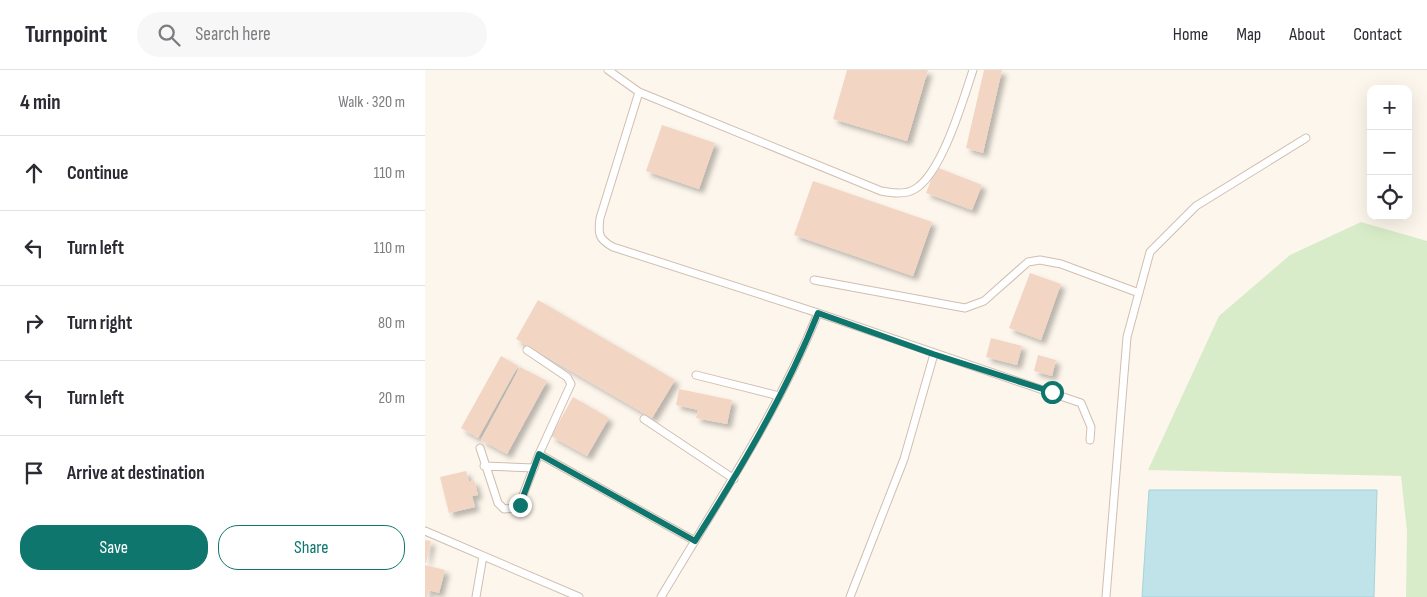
<!DOCTYPE html>
<html lang="en">
<head>
<meta charset="utf-8">
<style>
	body { margin:0; font-family:"Sofia Sans Condensed",sans-serif; background:#f7f7f7; color:#2b2b33 }
	.controls { position:absolute; right:15px; top:15px; display:grid; overflow:hidden; border-radius:10px; box-shadow:0 5px 20px #0002 }
	.controls button { width:45px; height:45px; display:grid; place-items:center; padding:0; border:0; border-bottom:1px solid #e1e1e2; background:#fff; color:#2b2b33; font:25px sans-serif }
	.stop { position:absolute; width:15px; height:15px; margin:-11px; border:4px solid #0f766e; border-radius:50%; background:#fff }
	.stop.end { background:#0f766e; border-color:#fff; box-shadow:0 1px 5px #0008 }
	.list { margin:0; padding:0; list-style:none }
	h2 { display:flex; justify-content:space-between; align-items:center; height:65px; margin:0; padding:0 20px; font-size:21px }
	h2 small { font-size:16px; font-weight:400; color:#7c7c81 }
	.list li { display:grid; grid-template-columns:32px 1fr auto; gap:15px; align-items:center; box-sizing:border-box; height:75px; padding:0 20px; border-top:1px solid #e1e1e2 }
	.list b { display:block; font-size:19px; white-space:nowrap }
	.list em { font-size:16px; font-style:normal; color:#7c7c81 }
	.actions { display:flex; gap:10px; padding:15px 20px }
	.actions a { flex:1; padding:11px 0; border:1px solid #0f766e; border-radius:20px; text-align:center; font-size:18px; color:#0f766e }
	.actions .main { background:#0f766e; color:#fff }
	.icon { flex:none; width:28px; height:28px; fill:none; stroke:currentColor; stroke-width:2; stroke-linecap:round; stroke-linejoin:round }
	.map { position:relative; flex:none; width:1002px; height:527px; overflow:hidden }
	header { display:flex; align-items:center; gap:30px; box-sizing:border-box; height:70px; padding:0 25px; background:#fff; border-bottom:1px solid #e1e1e2 }
	header strong { font-size:24px }
	nav { display:flex; gap:28px; margin-inline-start:auto; font-size:18px }
	.search { width:350px; height:45px; background:#f7f7f7; display:flex; align-items:center; gap:12px; box-sizing:border-box; padding:0 18px; border-radius:28px; color:#7c7c81; font-size:19px }
	main { display:flex }
	aside { flex:1; background:#fff }
	.map>svg:first-child { display:block }
	.green { fill:#d8ecc9 }
	.water { fill:#bfe3e8; stroke:#a5d3da }
	.building { fill:#f3d5c3; filter:url(#shadow) }
	.lines { fill:none; stroke-linecap:round; stroke-linejoin:round }
	.lane-casing { stroke:#d1beb0; stroke-width:9 }
	.lane { stroke:#fff; stroke-width:7 }
	.route { stroke:#0f766e; stroke-width:6 }
</style>
</head>
<body>
<header>
<strong>Turnpoint</strong>
<div class="search"><svg class="icon" aria-label="search" viewBox="0 0 24 24"><circle cx="10" cy="10" r="6"/><path d="M15 15l6 6"/></svg>Search here</div>
<nav><a>Home</a><a>Map</a><a>About</a><a>Contact</a></nav>
</header>
<main>
<aside>
<h2>4 min<small>Walk · 320 m</small></h2>
<ul class="list">
<li><svg class="icon" aria-label="ahead" viewBox="0 0 24 24"><path d="M12 20V5M6 11l6-6 6 6"/></svg><div><b>Continue</b></div><em>110 m</em></li>
<li><svg class="icon" aria-label="left" viewBox="0 0 24 24"><path d="M17 20v-9H6M10 6l-5 5 5 5"/></svg><div><b>Turn left</b></div><em>110 m</em></li>
<li><svg class="icon" aria-label="right" viewBox="0 0 24 24"><path d="M7 20v-9h11M14 6l5 5-5 5"/></svg><div><b>Turn right</b></div><em>80 m</em></li>
<li><svg class="icon" aria-label="left" viewBox="0 0 24 24"><path d="M17 20v-9H6M10 6l-5 5 5 5"/></svg><div><b>Turn left</b></div><em>20 m</em></li>
<li><svg class="icon" aria-label="arrive" viewBox="0 0 24 24"><path d="M6 21V4h12l-3 4 3 4H6"/></svg><div><b>Arrive at destination</b></div></li>
</ul>
<div class="actions"><a class="main">Save</a><a>Share</a></div>
</aside>
<div class="map">
<svg width="1002" height="527" viewBox="0 0 1002 527">
	<defs>
		<filter id="shadow"><feDropShadow dx="4.5" dy="4.5" stdDeviation="2.5" flood-color="#0004"/></filter>
	</defs>
	<rect width="100%" height="100%" fill="#fdf6ec"/>
	<path class="green" d="M936,152L1002,171V527H981L982,461L976,406L723,400L794,246L865,185Z"/>
	<path class="water" d="M724,420H952L949,527H717Z"/>
	<path class="building" d="M422,0H503L482,71L408,49Z
		M559,0H577L558,83L541,78Z
		M237,55L290,73L274,119L221,101Z
		M511,97L557,115L547,140L501,123Z
		M388,111L507,152L488,206L369,165Z
		M605,203L636,214L616,270L584,258Z
		M113,230L250,310L227,348L91,269Z
		M566,268L597,276L592,295L561,287Z
		M613,285L631,290L627,306L609,301Z
		M76,286L93,296L53,368L36,358Z
		M95,297L122,311L82,384L56,370Z
		M254,319L307,330L302,354L271,348L273,340L251,335Z
		M148,327L184,348L162,386L126,366Z
		M41,401L44,412L49,410L53,425L47,426L50,437L24,443L15,407Z
		M0,470L6,471L1,493H0Z
		M0,495L20,500L14,523L4,520L2,527H0Z"/>
	<g class="lines">
		<defs>
			<path id="lane" d="M183,0L214,22L456,121C467,123 480,125 490,119C517,103 538,30 548,0
				M214,22L175,148C173,163 173,169 188,177L393,243C352,344 291,434 236,527
				M389,210L540,238L559,231L603,192L615,190L636,194L714,223
				M393,243L656,333L666,357L665,370
				M271,305L354,326
				M219,349L309,409
				M55,378L73,433L79,439L93,438L114,384L146,314L142,307L102,280
				M114,384L270,471
				M59,396L109,398
				M0,461L154,527
				M51,527L58,486
				M425,527L479,389L509,284
				M681,527L702,267L725,182L771,136L881,68"/>
		</defs>
		<use href="#lane" class="lane-casing"/>
		<use href="#lane" class="lane"/>
	</g>
	<g class="lines">
		<path class="route" d="M95,435L114,384L270,471C316,398 361,323 393,243L508,284L627,322"/>
	</g>
</svg>
<div class="controls">
<button>+</button>
<button>−</button>
<button><svg class="icon" aria-label="locate" viewBox="0 0 24 24"><circle cx="12" cy="12" r="6"/><path d="M12 2v4M12 18v4M2 12h4M18 12h4"/></svg></button>
</div>
<div class="stop" style="left:627px;top:322px"></div>
<div class="stop end" style="left:95px;top:435px"></div>
</div>
</main>
</body>
</html>
